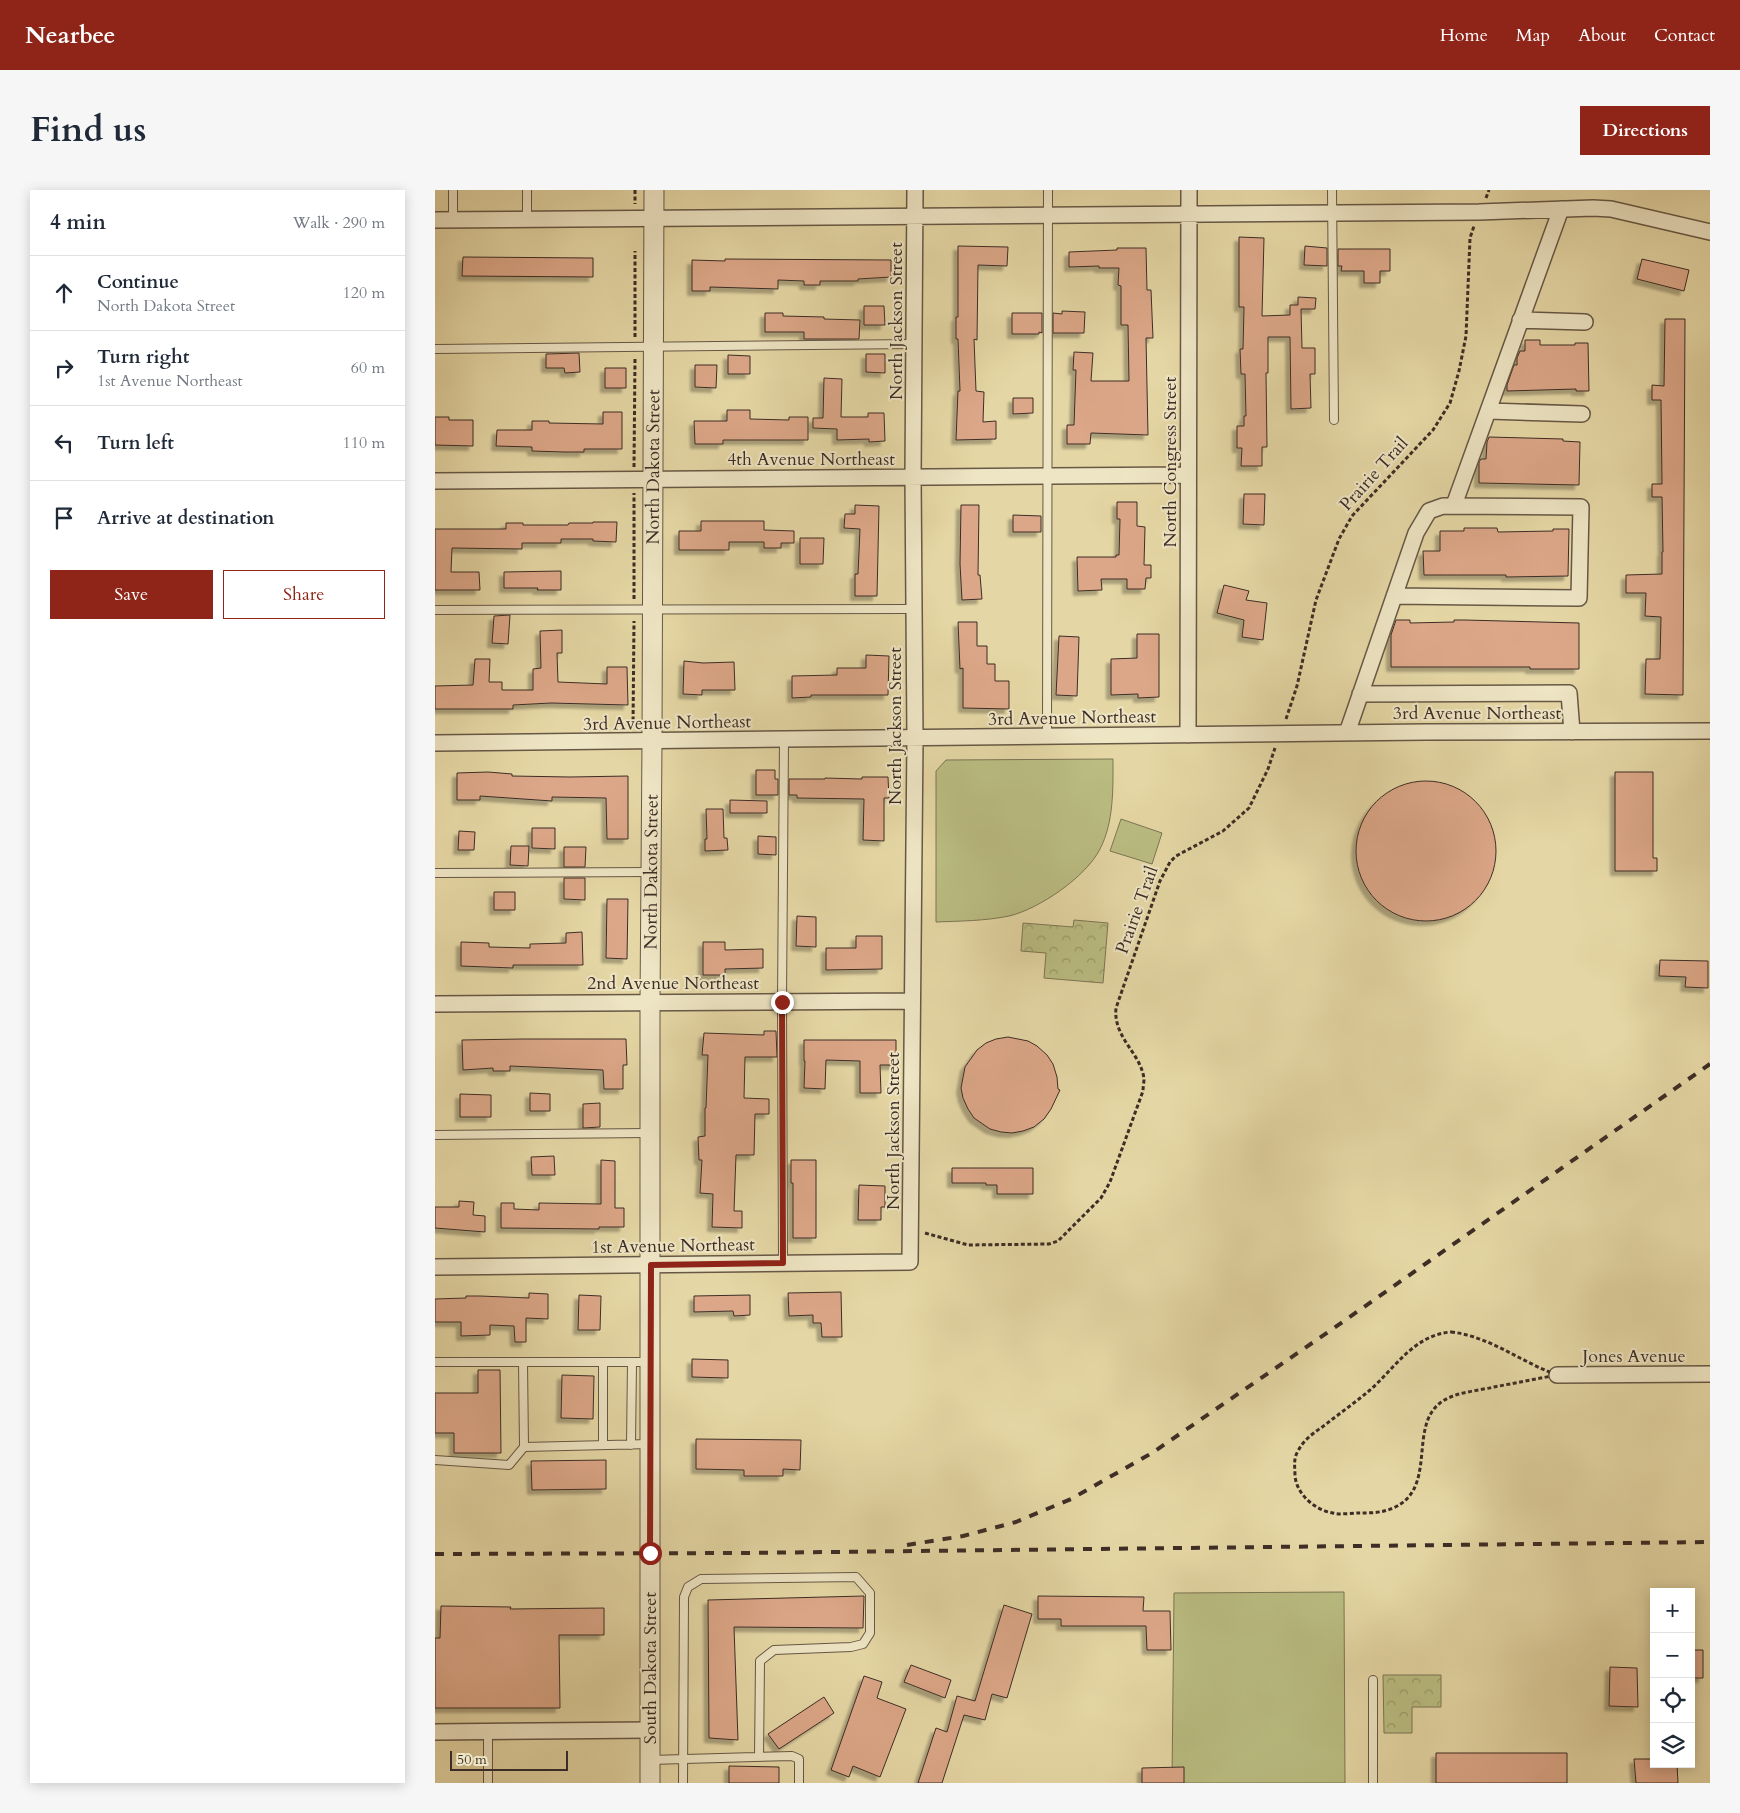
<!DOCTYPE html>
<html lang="en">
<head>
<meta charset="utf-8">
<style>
	body { margin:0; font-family:Cardo,serif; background:#f6f6f7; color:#1f2937 }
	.controls { position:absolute; right:15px; bottom:15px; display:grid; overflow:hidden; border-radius:0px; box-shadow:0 2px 12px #0003 }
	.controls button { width:45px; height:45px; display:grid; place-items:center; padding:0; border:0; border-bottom:1px solid #e0e1e3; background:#fff; color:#1f2937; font:25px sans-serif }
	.scale { position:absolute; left:15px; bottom:12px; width:118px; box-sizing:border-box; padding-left:5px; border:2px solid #3d2d26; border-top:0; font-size:14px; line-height:18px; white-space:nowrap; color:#3d2d26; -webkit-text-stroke:4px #eee5c4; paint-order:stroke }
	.stop { position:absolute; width:15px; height:15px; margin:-11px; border:4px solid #8f2418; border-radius:50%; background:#fff }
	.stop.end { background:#8f2418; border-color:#fff; box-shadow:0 1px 5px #0008 }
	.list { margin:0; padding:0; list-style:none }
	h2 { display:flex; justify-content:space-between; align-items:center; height:65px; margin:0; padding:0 20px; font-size:21px }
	h2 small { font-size:16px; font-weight:400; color:#747a83 }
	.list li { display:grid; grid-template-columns:32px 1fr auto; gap:15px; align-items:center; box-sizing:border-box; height:75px; padding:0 20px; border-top:1px solid #e0e1e3 }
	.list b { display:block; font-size:19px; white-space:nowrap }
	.list p { margin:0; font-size:16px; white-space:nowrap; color:#747a83 }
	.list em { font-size:16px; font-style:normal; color:#747a83 }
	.actions { display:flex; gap:10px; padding:15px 20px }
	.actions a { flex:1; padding:11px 0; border:1px solid #8f2418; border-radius:0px; text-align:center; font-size:18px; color:#8f2418 }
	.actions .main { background:#8f2418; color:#fff }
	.icon { flex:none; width:28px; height:28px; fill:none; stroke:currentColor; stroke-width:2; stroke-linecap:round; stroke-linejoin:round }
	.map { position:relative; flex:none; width:1275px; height:1593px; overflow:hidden; border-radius:0px }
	header { display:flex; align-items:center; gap:30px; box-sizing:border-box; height:70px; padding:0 25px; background:#8f2418; color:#fff }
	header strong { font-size:24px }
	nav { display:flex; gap:28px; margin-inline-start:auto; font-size:18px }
	.intro { display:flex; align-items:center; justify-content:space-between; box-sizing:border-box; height:120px; padding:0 30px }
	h1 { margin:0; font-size:35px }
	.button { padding:12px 22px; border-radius:0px; background:#8f2418; color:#fff; font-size:18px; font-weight:700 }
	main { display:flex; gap:30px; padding:0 30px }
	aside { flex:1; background:#fff; border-radius:0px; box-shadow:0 2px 12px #0003 }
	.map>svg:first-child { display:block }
	.park { fill:url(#park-crowns); stroke:#7c7554 }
	.pitch { fill:#babd82; stroke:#7c7554 }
	.building { fill:#dca788; stroke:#3d2d26; filter:url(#shadow) }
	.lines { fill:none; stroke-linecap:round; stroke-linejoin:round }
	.service-casing { stroke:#675846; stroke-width:10 }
	.minor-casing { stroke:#675846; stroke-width:18 }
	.tertiary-casing { stroke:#675846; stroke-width:21 }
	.path { stroke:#3d2d26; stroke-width:3; stroke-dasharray:4 2.5; stroke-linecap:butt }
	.service { stroke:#eee5c4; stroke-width:8 }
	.minor { stroke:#eee5c4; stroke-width:15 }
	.tertiary { stroke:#eee5c4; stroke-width:19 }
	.rail { stroke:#3d2d26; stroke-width:4; stroke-dasharray:9 9; stroke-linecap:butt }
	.route { stroke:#8f2418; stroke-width:6 }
	.labels { text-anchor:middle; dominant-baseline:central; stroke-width:4; stroke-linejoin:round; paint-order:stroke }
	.street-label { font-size:18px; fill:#3d2d26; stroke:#eee5c4 }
</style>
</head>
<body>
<header>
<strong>Nearbee</strong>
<nav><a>Home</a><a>Map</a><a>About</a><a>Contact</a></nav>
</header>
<div class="intro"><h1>Find us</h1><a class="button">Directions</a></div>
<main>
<aside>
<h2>4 min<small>Walk · 290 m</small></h2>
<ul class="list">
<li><svg class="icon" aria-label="ahead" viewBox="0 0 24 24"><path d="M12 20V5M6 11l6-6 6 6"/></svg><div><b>Continue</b><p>North Dakota Street</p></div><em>120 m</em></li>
<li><svg class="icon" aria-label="right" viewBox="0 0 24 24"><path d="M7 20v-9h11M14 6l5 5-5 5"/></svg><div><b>Turn right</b><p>1st Avenue Northeast</p></div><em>60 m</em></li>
<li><svg class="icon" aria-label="left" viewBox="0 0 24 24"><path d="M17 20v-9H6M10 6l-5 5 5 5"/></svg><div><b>Turn left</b></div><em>110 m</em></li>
<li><svg class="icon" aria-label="arrive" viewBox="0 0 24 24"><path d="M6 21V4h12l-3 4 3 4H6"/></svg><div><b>Arrive at destination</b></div></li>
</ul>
<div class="actions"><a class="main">Save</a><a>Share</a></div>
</aside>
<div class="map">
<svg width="1275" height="1593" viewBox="0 0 1275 1593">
	<defs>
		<pattern id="park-crowns" width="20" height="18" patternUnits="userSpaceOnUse" patternTransform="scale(1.25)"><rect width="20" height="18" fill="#babd82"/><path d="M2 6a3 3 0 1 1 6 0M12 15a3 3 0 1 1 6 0" fill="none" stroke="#989a6a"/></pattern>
		<filter id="shadow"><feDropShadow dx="-4.5" dy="4.5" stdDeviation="1" flood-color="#0004"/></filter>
	</defs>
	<rect width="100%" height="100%" fill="#e5d7a5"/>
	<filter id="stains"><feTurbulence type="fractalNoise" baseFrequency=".004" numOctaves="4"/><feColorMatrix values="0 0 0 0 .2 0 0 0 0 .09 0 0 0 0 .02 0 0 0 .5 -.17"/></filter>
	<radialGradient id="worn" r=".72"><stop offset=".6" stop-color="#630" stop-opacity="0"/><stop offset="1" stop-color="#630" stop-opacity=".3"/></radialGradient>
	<path class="park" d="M639,730L673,733L668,793L609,788L611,763L586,761L588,733L638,737Z
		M948,1485H1006V1517H977V1543H949Z"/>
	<path class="pitch" d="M678,569C678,598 679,632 665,659C651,687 604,719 574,726C550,731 525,731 501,732V581L511,570Z
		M686,629L727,643L717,674L675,661Z
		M909,1402L910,1593H737L739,1403Z"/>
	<path class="building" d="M804,47L829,48L827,126L855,125V115H863V107L881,108L880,119H866L867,158H880V184H875L876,218L856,219L855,147H833V183H831L832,257H827V276H806L807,258H802V236H809V226H811L810,184H806L805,159H808L809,117H804Z
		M523,56L573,57L572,76L543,75L542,150L539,149L541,201L549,202L548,232L561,231V249L521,250L523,201H525L523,149H521V127H523Z
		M870,56L892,58V76L869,75Z
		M682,58H711L712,100H716L718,148H711L713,245L656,243L655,254H632V235H639L641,180H638L639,162L658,163L656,191H694L693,135H686V96L683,95L684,78H664V76L634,77V62L682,60Z
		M903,59H955V81H945V93H929V81H906L907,76H903Z
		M28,67L158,68V87L27,86Z
		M290,69L456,70V87L423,89V91H385V95H369V91L343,90V99L275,97V101H257V70L290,71Z
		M1207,69L1254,80L1249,101L1202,89Z
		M429,116H449L450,135H429Z
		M627,121L650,122L649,143H618V123L627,124Z
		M330,123H348V126L389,127V129L425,130L424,149H369V142H330Z
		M577,123H607V143L604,142V144H577Z
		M1230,129H1250L1248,505L1210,504L1211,469H1225L1226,427L1210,426L1211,403H1191V385L1227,384V362H1228L1227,307H1217V294H1227L1226,210H1217V195L1229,196Z
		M1090,150H1105V155H1140V153H1153L1154,201H1141V199L1072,201V195L1079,175H1082V168L1085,161H1090Z
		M144,163L145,182L130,183L129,178H111V164Z
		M431,164H450V183L431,182Z
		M293,165L315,166V184H293Z
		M260,175H282L281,198L260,197Z
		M170,178H191V198H170Z
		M389,188L407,189L406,227H433V223H449L450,251L434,252V249L402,250V239L378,238V228H388Z
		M578,208H598V223L578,224Z
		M292,220H315V229L354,230V227H373V250H288V254H260L259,231H292Z
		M168,222H187V259H149V262H129L97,261V257L61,256L62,240H97V231H114V233L168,234Z
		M0,227H14V230H38V256L0,255Z
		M1054,247L1128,249V251L1145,252L1144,295L1044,293V272L1046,269H1051L1052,252Z
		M809,304H830L829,335L808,334Z
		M682,312H702V336L710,337L709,375H716V388H711L710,399H692V389H666L667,400L643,401L642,367H681V365H684L685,329H682Z
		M420,315L444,316L442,406H420V384H423L425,339L409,338L410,324H420Z
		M526,315H544L543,385H545L547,409L527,410L525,374Z
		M578,325L606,326V342H578Z
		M266,331H329V340L359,341V353H346V358H329V352H294V360H244V341H266Z
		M158,332H182L181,352L158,351V349H126V353H87V359L17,358L16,382H44L45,400H0V339H71V333H88V335H133L134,333H158Z
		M1029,338H1062L1063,342L1118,341V339H1134L1133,386L1071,387V385H989L988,361H1005V341H1029Z
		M365,348H389L388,374H365Z
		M126,381V400H102L103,398H69V382Z
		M789,395L814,401L811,410L832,413L828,450L807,447L809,430L782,423Z
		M75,425L73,454L57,453L59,426Z
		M961,430H975V433L1019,432V430H1030L1144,433V479H1095V477H956V445Z
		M523,432H542V456H552V474H560V491H574V519L528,518V478L525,479Z
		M127,440V463H122L123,492L172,494V477H192L193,515L116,513L78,515V519H0V496L38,495L40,469H55L54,492H67V500H98V479L106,478L105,441Z
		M702,444H724V507L703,508V504L676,505V469L702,468Z
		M624,446L644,447L642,506L621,505Z
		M431,465L454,466L453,505H376V507L357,508V486L402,485V478H431Z
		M249,471L268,473L299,472L300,500H267V505L248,504Z
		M321,580H340V589H343V605H321Z
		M53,582L77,584V586L135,587L193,586V649H172L171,608L117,607V611L45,606V610H22V583Z
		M1180,582H1218V668H1222V681H1180Z
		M427,587H453L454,608H449V651L428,650L429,609L362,608V605H354V589H390V588L427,589Z
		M921 661a70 70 0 1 1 140 0a70 70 0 1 1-140 0Z
		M295,610L332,611V623H295Z
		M271,619H288L289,648H292L293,660L270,661V649H272Z
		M97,638H120V659L97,658Z
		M24,641L40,642L39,660H23Z
		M323,646L341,647V665L323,664Z
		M76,656H94L93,676L75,675Z
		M129,657H151L150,677H129Z
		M129,688H150V710L129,709Z
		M59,702H80V720H59Z
		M172,709H193L192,769L171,768Z
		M362,726L381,727V757L361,756Z
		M147,742L148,775H78V778L26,776V752L54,753V757L95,758V754L131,753V743Z
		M421,746H447V779L391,780V758H421Z
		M268,752H290V760L328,759V778L290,779V785H268Z
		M1225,770L1273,771V798L1250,797L1251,787L1224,786Z
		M329,841H341L342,867H310L309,908L334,909V924H320L319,965H301L299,1021H307V1038L277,1037L278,1004L265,1003L267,970H264L263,947L270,946V918H271L273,865H267L269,843L329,845Z
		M573,847L593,851L602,856L612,865L618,874L622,887L623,899L625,900L616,919L609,929L599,937L588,941L577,943L566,942L555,939L539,928L533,919L528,908L526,898L530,877L542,860L551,853L561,849Z
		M87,849H191L192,875H188V899H169L168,880L75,876V881H58V878L28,880L27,850Z
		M369,850H461V875H445L446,903H425V871L391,870L390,899L369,898L370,871H369Z
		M95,903L115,904V921H95Z
		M25,904L56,905V927H25Z
		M165,913V937L148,938V914Z
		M119,966L120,985H97L96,967Z
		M166,970L180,971V1018H189V1037H164V1039L66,1038V1013H79V1019L104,1020V1013L166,1014Z
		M356,970H381V1048H358V993H356Z
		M517,978H598V1004H562V995H551V993H517Z
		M424,995L450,996V1017H446V1030H423Z
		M24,1011L39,1012L38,1025L50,1026V1042L0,1038V1017H24Z
		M406,1102L407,1147H387L386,1133H378V1125L354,1126L353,1103Z
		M94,1103L113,1104V1129L91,1128V1152H80L79,1136L55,1135V1145L26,1146V1132H0V1109L31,1108V1106H45L94,1108Z
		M144,1105L166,1106L165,1140H143Z
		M315,1105V1125L299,1126L298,1121L259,1122V1106Z
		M257,1169L293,1170V1188L257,1187Z
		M43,1180H65L66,1263H19V1243H0V1203H43Z
		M127,1185L159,1186L158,1229L126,1228Z
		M261,1249L366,1250L365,1280L348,1279V1286H309V1280L261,1279Z
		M171,1270V1299L97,1300L96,1271Z
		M429,1406L428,1438L299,1437L303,1550L274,1548L273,1410Z
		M603,1406L709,1407L708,1421H735L736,1460H712L711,1436H626V1429H603Z
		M569,1415L597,1424L572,1508L557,1504L550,1530L529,1525L507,1593H483L501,1538L512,1542L522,1506L540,1511Z
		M6,1416L76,1417L75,1419L169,1418V1445H124L125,1518H0V1448H5Z
		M1256,1460H1268V1488H1256Z
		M476,1475L516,1490L510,1508L469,1492Z
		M1175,1477L1202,1478L1203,1517L1174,1516Z
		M429,1486L447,1492L442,1508L471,1519L445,1587L418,1576L414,1587L396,1580Z
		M389,1507L399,1523L344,1559L333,1544Z
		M1001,1563H1132V1593H1001Z
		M1199,1569H1219V1574H1242L1243,1593H1201Z
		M294,1576L344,1577V1593H294Z
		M749,1577V1593H707V1578Z"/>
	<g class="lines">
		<defs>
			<path id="service" d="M18,0V30
				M92,0V29
				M897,0L899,230
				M0,159L479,154
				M0,420L479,419
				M612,547L613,0
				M0,683L215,682
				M0,945L215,943
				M348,1073L347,811L349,550
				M0,1172H215
				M88,1172L89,1257L215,1254
				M168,1255V1172
				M196,1255L197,1172
				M0,1270L74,1275L89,1257
				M938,1490V1593
				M215,1570L357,1566L364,1569V1593
				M53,1593V1542
				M248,1593L249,1407L253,1397L266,1389L421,1387L435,1403V1443L428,1454L416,1457L339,1460L325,1471L324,1567"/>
			<path id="minor" d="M0,30L1044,22L1158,18L1176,19L1275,42
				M1085,130L1150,132
				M1054,221L1147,224
				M0,291L753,285
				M1019,315L1126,19
				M925,504L1134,503L1137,542
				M912,543L981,343L994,321L1008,316L1146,317L1144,408L959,406
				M753,545L754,0
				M0,553L991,542L1275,541
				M0,814L477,811
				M0,1077L475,1072L480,549L478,287L480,0
				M1122,1185L1275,1184
				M0,1542L215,1540"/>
			<g id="tertiary">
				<path id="s1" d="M215,1593V812L217,552L219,0"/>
			</g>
		</defs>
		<use href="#service" class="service-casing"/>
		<use href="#minor" class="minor-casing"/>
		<use href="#tertiary" class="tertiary-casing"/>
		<path class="path" d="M200,0V14
			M1051,8L1054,0
			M200,147V61
			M199,277L200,168
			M199,409V303
			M851,529L862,496L881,410L904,349L917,326L998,240L1015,213L1024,181L1031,146L1035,48L1039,36
			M198,537L199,431
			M490,1043L533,1055L614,1054L623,1051L666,1008L675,992L708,901C708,897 709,892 709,889C706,863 678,848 681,818L725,691L735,672L741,666L788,641L814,618L833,579L840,558
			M1016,1142C1054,1146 1086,1172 1122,1185C1101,1189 1080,1193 1059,1197C1042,1201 1019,1202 1005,1213C973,1238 1003,1299 958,1318C947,1323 935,1323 924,1323C916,1323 906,1325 898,1323C880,1320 862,1305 860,1286C860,1277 858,1269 863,1261C869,1249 880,1242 890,1235C905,1223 921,1212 935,1200C961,1177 979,1145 1016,1142Z"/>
		<use href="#service" class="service"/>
		<use href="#minor" class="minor"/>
		<use href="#tertiary" class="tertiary"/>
		<path class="rail" d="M472,1355L528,1346L581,1332L636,1309L717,1263L899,1138L1275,874
			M0,1364L306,1363L1275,1352"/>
	</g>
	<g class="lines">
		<path class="route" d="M215,1363L216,1075L348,1073L347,812"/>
	</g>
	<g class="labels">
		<g class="street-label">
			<text transform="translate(461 131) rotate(-90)">North Jackson Street</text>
			<text x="376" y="269">4th Avenue Northeast</text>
			<text transform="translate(735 272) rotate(-90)">North Congress Street</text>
			<text stroke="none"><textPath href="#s1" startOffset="1316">North Dakota Street</textPath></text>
			<text transform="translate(939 284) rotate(-48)">Prairie Trail</text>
			<text x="1042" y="523">3rd Avenue Northeast</text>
			<text transform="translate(637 528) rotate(-1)">3rd Avenue Northeast</text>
			<text transform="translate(232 533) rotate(-1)">3rd Avenue Northeast</text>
			<text transform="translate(460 536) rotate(-90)">North Jackson Street</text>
			<text stroke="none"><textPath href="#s1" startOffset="911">North Dakota Street</textPath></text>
			<text transform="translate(702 720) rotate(-70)">Prairie Trail</text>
			<text x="238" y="793">2nd Avenue Northeast</text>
			<text transform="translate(458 941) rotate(-90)">North Jackson Street</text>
			<text transform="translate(238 1056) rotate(-1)">1st Avenue Northeast</text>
			<text x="1199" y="1166">Jones Avenue</text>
			<text transform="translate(215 1478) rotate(-90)">South Dakota Street</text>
		</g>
	</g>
	<rect width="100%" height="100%" filter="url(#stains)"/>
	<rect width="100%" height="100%" fill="url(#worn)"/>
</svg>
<div class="controls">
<button>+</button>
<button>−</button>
<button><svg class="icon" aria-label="locate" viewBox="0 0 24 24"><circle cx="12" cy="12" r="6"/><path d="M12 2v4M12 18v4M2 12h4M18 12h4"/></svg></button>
<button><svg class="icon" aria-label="layers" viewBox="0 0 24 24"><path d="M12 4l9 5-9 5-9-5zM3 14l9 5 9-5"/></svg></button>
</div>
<div class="scale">50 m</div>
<div class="stop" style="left:215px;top:1363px"></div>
<div class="stop end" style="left:347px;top:812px"></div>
</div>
</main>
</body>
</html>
